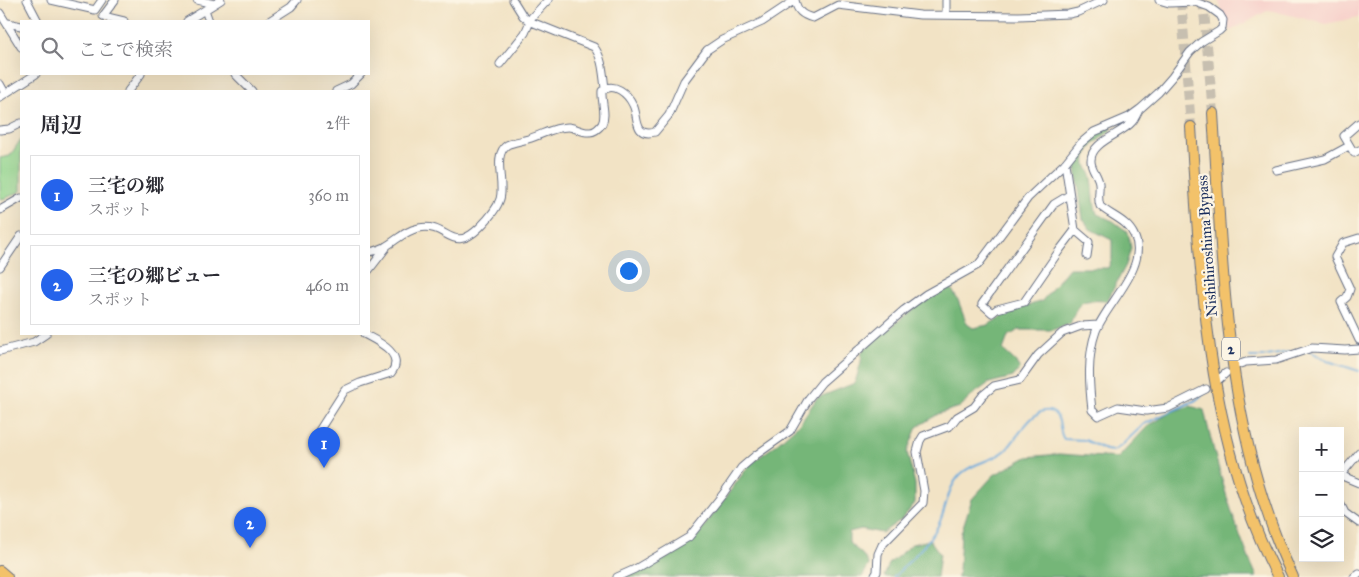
<!DOCTYPE html>
<html lang="ja">
<head>
<meta charset="utf-8">
<style>
	body { margin:0; font-family:"IM FELL Great Primer","Noto Serif JP",serif; background:#f7f7f7; color:#2b2b33 }
	.controls { position:absolute; right:15px; bottom:15px; display:grid; overflow:hidden; border-radius:0px; box-shadow:0 5px 20px #0002 }
	.controls button { width:45px; height:45px; display:grid; place-items:center; padding:0; border:0; border-bottom:1px solid #e1e1e2; background:#fff; color:#2b2b33; font:25px sans-serif }
	.you { position:absolute; left:628px; top:270px; width:18px; height:18px; margin:-12px; border:4px solid #fff; border-radius:50%; background:#1a73e8; box-shadow:0 0 0 8px #1a73e833 }
	.badge { display:grid; place-items:center; width:32px; height:32px; border-radius:50%; background:#2563eb; color:#fff; font-size:16px; font-weight:700 }
	.pin { position:absolute; translate:-50% -41px; filter:drop-shadow(0 1px 2px #0008) }
	.pin::after { content:''; position:absolute; top:26px; width:18px; height:15px; background:inherit; clip-path:polygon(0 0,100% 0,50% 100%) }
	.list { margin:0; padding:0; list-style:none }
	h2 { display:flex; justify-content:space-between; align-items:center; height:65px; margin:0; padding:0 20px; font-size:21px }
	h2 small { font-size:16px; font-weight:400; color:#7c7c81 }
	.list li { display:grid; grid-template-columns:32px 1fr auto; gap:15px; align-items:center; box-sizing:border-box; height:80px; margin:0 10px 10px; padding:0 10px; border:1px solid #e1e1e2; border-radius:0px }
	.list b { display:block; font-size:19px; white-space:nowrap }
	.list p { margin:0; font-size:16px; white-space:nowrap; color:#7c7c81 }
	.list em { font-size:16px; font-style:normal; color:#7c7c81 }
	.icon { flex:none; width:28px; height:28px; fill:none; stroke:currentColor; stroke-width:2; stroke-linecap:round; stroke-linejoin:round }
	.map { position:relative; flex:none; width:1359px; height:577px; overflow:hidden }
	.search { position:absolute; background:#fff; box-shadow:0 5px 20px #0002; left:20px; top:20px; width:350px; height:55px; display:flex; align-items:center; gap:12px; box-sizing:border-box; padding:0 18px; border-radius:0px; color:#7c7c81; font-size:19px }
	.panel { position:absolute; background:#fff; box-shadow:0 5px 20px #0002; left:20px; top:90px; width:350px; height:245px; border-radius:0px }
	.map>svg:first-child { display:block }
	.built { fill:#f7d0ca }
	.green { fill:#91d58d; stroke:#568276 }
	.forest { fill:#74b678; stroke:#48726b }
	.lines { fill:none; stroke-linecap:round; stroke-linejoin:round }
	.stream { stroke:#68a9dc; stroke-width:2 }
	.highway-tunnel { stroke:#c7bfb0; stroke-width:10; stroke-dasharray:10 5; stroke-linecap:butt }
	.minor-casing { stroke:#666e82; stroke-width:9 }
	.highway-casing { stroke:#666e82; stroke-width:12 }
	.minor { stroke:#fff; stroke-width:7 }
	.highway { stroke:#f3c26a; stroke-width:10 }
	.labels { text-anchor:middle; dominant-baseline:central; stroke-width:4.5; stroke-linejoin:round; paint-order:stroke }
	.shield { fill:#fcf5e5; stroke:#5e6a86; stroke-width:1 }
	.shield-label { font-size:14px; font-weight:bold; fill:#1b2f5e }
	.street-label { font-size:15px; fill:#1b2f5e; stroke:#fcf5e5 }
</style>
</head>
<body>
<div class="map">
<svg width="1359" height="577" viewBox="0 0 1359 577">
	<rect width="100%" height="100%" fill="#fcf5e5"/>
	<filter id="ink" filterUnits="userSpaceOnUse"><feTurbulence type="fractalNoise" baseFrequency=".02" numOctaves="2"/><feDisplacementMap in="SourceGraphic" scale="10" xChannelSelector="R" yChannelSelector="G"/><feConvolveMatrix kernelMatrix="1 2 1 2 8 2 1 2 1" color-interpolation-filters="sRGB"/></filter>
	<filter id="wash" filterUnits="userSpaceOnUse"><feTurbulence type="fractalNoise" baseFrequency=".0096" numOctaves="4" result="noise"/><feDisplacementMap in="SourceGraphic" scale="20" xChannelSelector="R" yChannelSelector="G"/><feGaussianBlur stdDeviation="1.12" result="paint"/><feColorMatrix in="noise" values="0 0 0 0 0 0 0 0 0 0 0 0 0 0 0 0 0 1.4 0 .05"/><feComposite in="paint" operator="in"/></filter>
	<g filter="url(#wash)">
		<rect width="100%" height="100%" fill="#f2e3c5"/>
		<path class="built" d="M1218,0H1359V17L1326,24L1269,10L1230,31Z"/>
		<path class="green" d="M21,139V191L6,198L0,199V158L10,156Z"/>
		<path class="forest" d="M1111,127V130C1101,139 1083,148 1086,164C1087,169 1091,173 1092,179C1094,191 1093,202 1097,214L1113,221L1128,232L1131,248L1126,265L1107,301C1080,300 1080,299 1070,324L1052,330H1019L1008,336L1003,350L1015,361L1020,369L1013,377L989,383L975,393L960,407L938,414L917,427L907,452L915,484V503L902,519L882,533L861,529L849,532V543L862,554L869,565L862,577H626L666,558L695,539L750,464L773,447L800,423L817,398L855,383L861,362L862,351L925,299L949,285L958,300L967,324L973,328L988,325L1007,313L1042,301L1069,268H1108L1112,259V240L1090,229L1083,219L1075,161L1082,148L1102,130Z
			M1190,406L1204,410C1217,467 1233,524 1257,577H956L959,572L961,533L972,499L994,475L1027,457L1059,454L1118,458L1147,427L1171,412Z
			M930,540L940,554L937,577H884L889,564L912,544Z"/>
		<g class="lines">
			<path class="stream" d="M1309,351L1331,362L1359,371
				M1250,357H1262L1289,352
				M894,577C908,562 924,548 935,531C947,514 945,488 962,473C974,462 994,461 1006,450C1016,440 1033,407 1049,411C1064,415 1057,431 1064,439L1085,440L1106,450L1113,451L1121,446L1144,424L1196,400L1203,394"/>
		</g>
	</g>
	<g filter="url(#ink)">
		<g class="lines">
			<path class="highway-tunnel" d="M1181,0L1191,127
				M1203,0L1213,113"/>
			<defs>
				<path id="minor" d="M27,0L38,21
					M51,0L95,10L102,0
					M115,0L103,16L124,21
					M197,0L214,4
					M513,0L523,16L529,21L594,47C603,58 603,75 605,88
					M795,0C797,11 802,15 813,18L838,5L920,15L1019,16L1069,14L1078,12L1104,0
					M205,10L209,21
					M0,13L21,47
					M946,15V0
					M187,21L221,0
					M269,21L291,7L297,0
					M8,23L21,26
					M500,64L525,33L532,17L548,0
					M235,74L252,91
					M0,84L5,93
					M128,91L141,74
					M336,91L351,84L361,74
					M0,97L36,74
					M1138,112C1136,115 1135,119 1132,122C1122,134 1090,142 1091,161C1091,169 1098,175 1099,183C1100,191 1097,198 1100,206C1111,216 1127,220 1134,235C1150,266 1106,304 1096,331C1087,356 1089,384 1092,410L1098,416L1118,407L1146,411L1168,408L1206,389
					M1359,123L1344,136L1354,153L1359,150
					M0,130L9,129L21,123
					M1065,163L1075,230L1059,251L1024,302L997,309L992,313L982,304L1054,204L1069,195
					M1276,170L1325,159L1349,146
					M0,210L21,198
					M1075,230L1089,242L1087,256
					M1359,238L1343,243L1335,257L1350,289L1347,297L1341,302L1359,340
					M369,252C392,249 398,232 419,228C448,222 451,256 480,227C487,220 497,209 500,199C505,184 492,155 507,145C513,142 522,141 528,139C542,135 553,127 568,127C575,127 582,133 590,132C595,132 599,128 602,124C607,115 601,101 602,91C614,81 628,94 633,105C639,116 633,138 655,132L669,115L684,81L707,50L722,40L762,22L795,0
					M0,267L21,236
					M369,270L386,248
					M0,351L34,342L46,334
					M1237,365L1246,362L1276,360L1312,348L1345,350L1359,349
					M1218,380L1226,373
					M315,437L345,390L360,383L391,373C406,354 377,341 364,334
					M1340,475L1359,483
					M1340,476L1359,453
					M1340,503L1345,513L1359,523
					M617,577L635,569L689,537L723,494L741,468L756,455L790,431L809,398L822,382L904,310L926,294L978,265L1028,198L1065,163L1081,143L1094,132L1129,117L1140,109L1158,93L1172,77L1190,52L1201,42L1219,31L1222,28L1223,20L1220,15L1209,7L1195,2L1169,3L1159,0
					M874,577L877,572L878,554L882,545L923,503L924,491L917,452L920,441L923,436L950,426L957,417L974,407L983,395L994,386L1020,380L1038,355L1062,333L1081,326L1099,325
					M1354,577L1359,573"/>
				<path id="highway" d="M1213,113C1223,271 1224,430 1293,577
					M1191,127C1201,280 1206,438 1278,577
					M0,571L7,577"/>
			</defs>
			<use href="#minor" class="minor-casing"/>
			<use href="#highway" class="highway-casing"/>
			<use href="#minor" class="minor"/>
			<use href="#highway" class="highway"/>
		</g>
	</g>
	<g class="labels">
		<rect class="shield" x="1222" y="337.5" width="18" height="23" rx="4"/>
		<g class="shield-label">
			<text x="1231" y="349">2</text>
		</g>
		<g class="street-label">
			<text transform="translate(1207 246) rotate(-94)">Nishihiroshima Bypass</text>
		</g>
	</g>
</svg>
<div class="controls">
<button>+</button>
<button>−</button>
<button><svg class="icon" aria-label="layers" viewBox="0 0 24 24"><path d="M12 4l9 5-9 5-9-5zM3 14l9 5 9-5"/></svg></button>
</div>
<div class="you"></div>
<div class="pin badge" style="left:324px;top:468px">1</div>
<div class="pin badge" style="left:250px;top:548px">2</div>
<div class="search"><svg class="icon" aria-label="search" viewBox="0 0 24 24"><circle cx="10" cy="10" r="6"/><path d="M15 15l6 6"/></svg>ここで検索</div>
<section class="panel">
<h2>周辺<small>2件</small></h2>
<ul class="list">
<li><span class="badge">1</span><div><b>三宅の郷</b><p>スポット</p></div><em>360 m</em></li>
<li><span class="badge">2</span><div><b>三宅の郷ビュー</b><p>スポット</p></div><em>460 m</em></li>
</ul>
</section>
</div>
</body>
</html>
